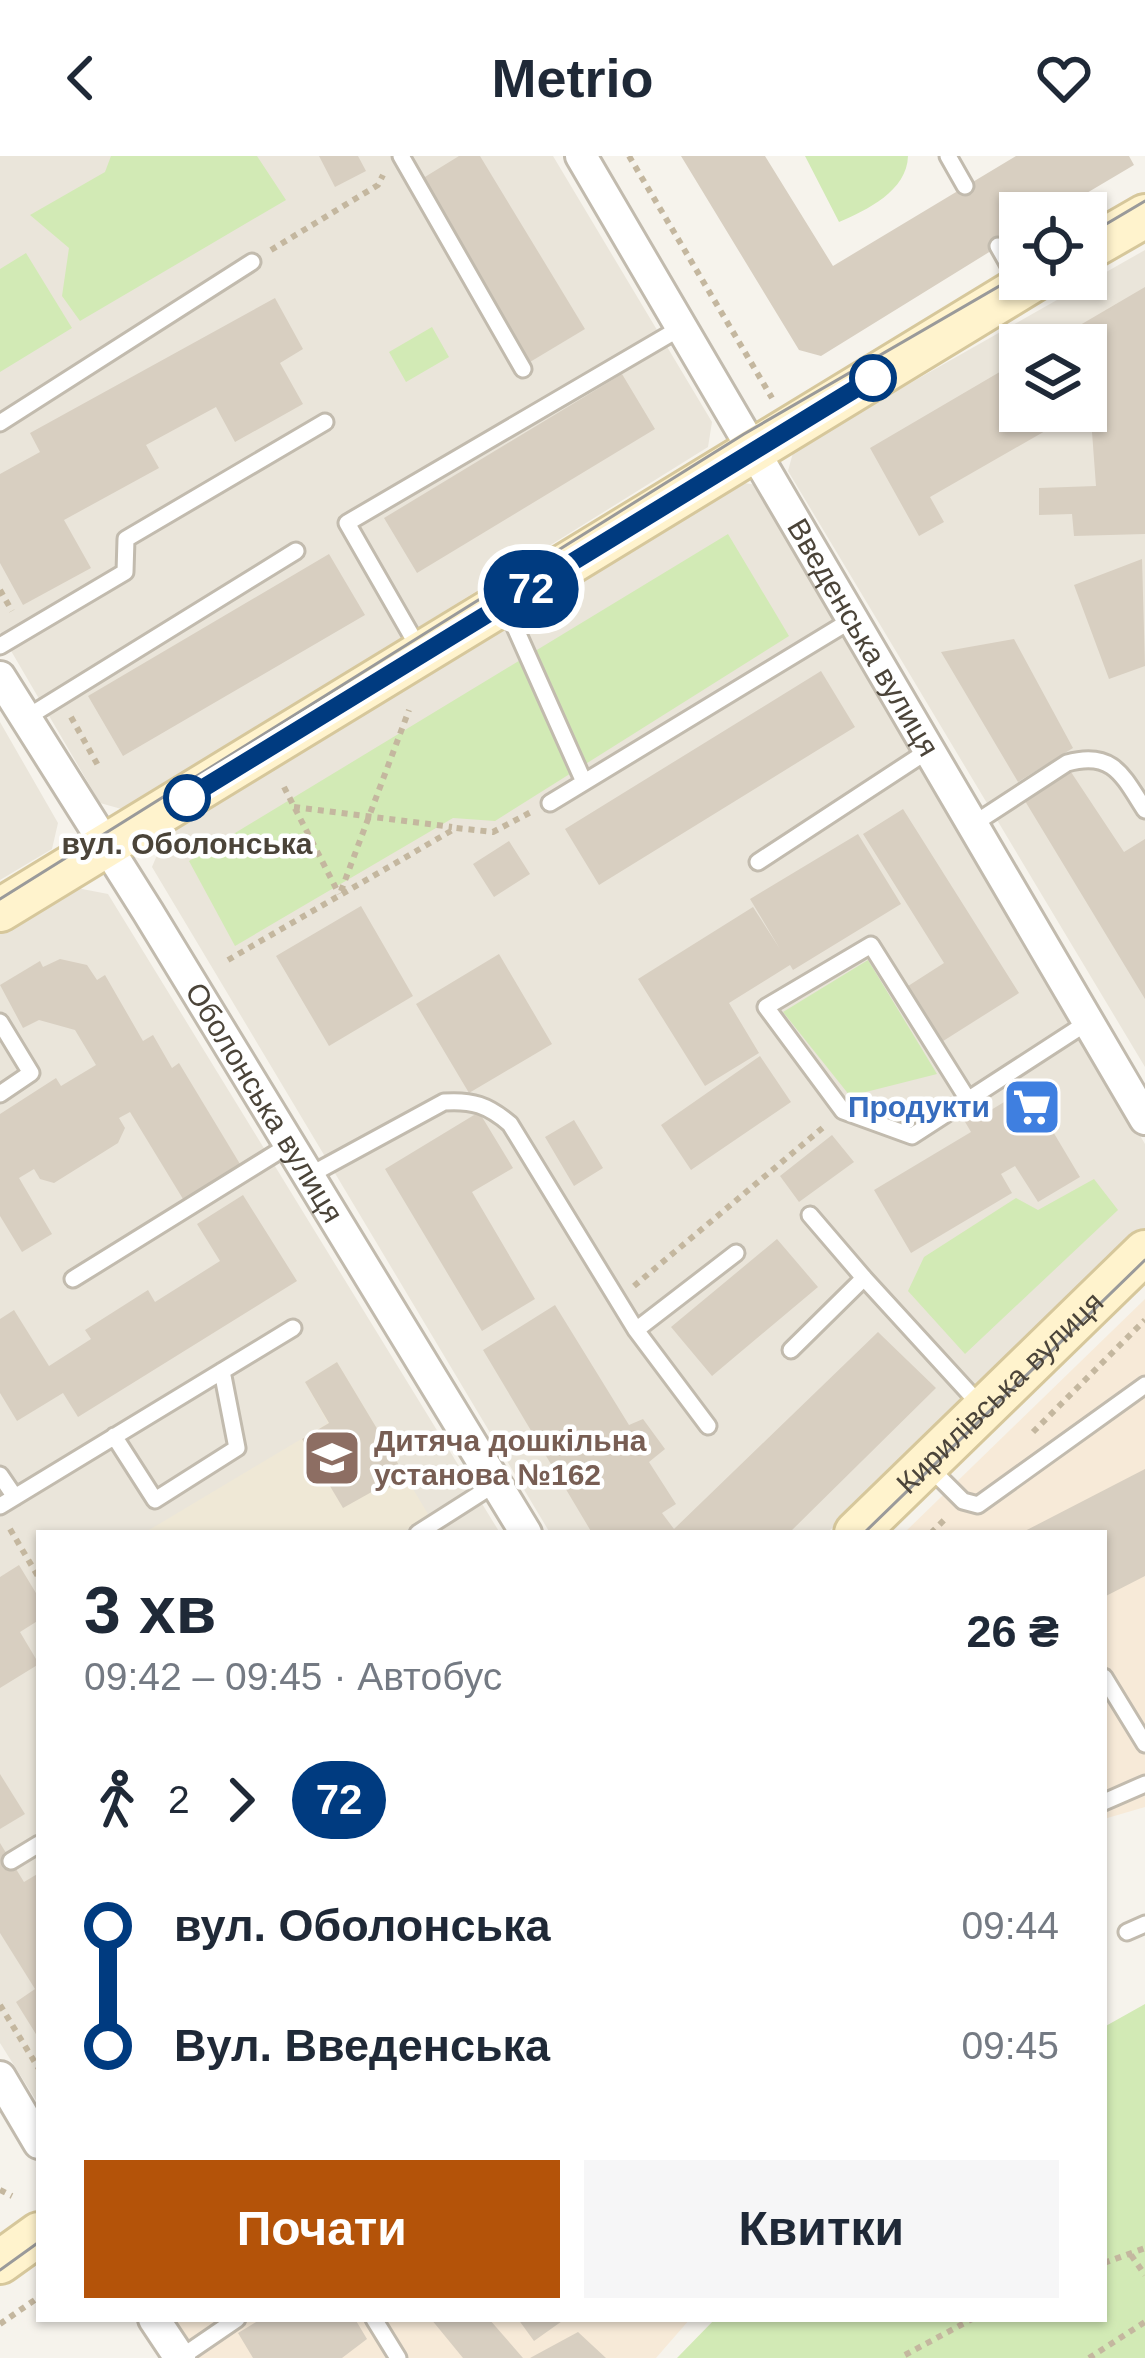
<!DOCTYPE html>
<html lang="uk">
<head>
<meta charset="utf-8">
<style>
  :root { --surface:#fff; --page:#f6f6f7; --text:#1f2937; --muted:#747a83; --accent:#b45309 }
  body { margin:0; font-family:Helvetica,sans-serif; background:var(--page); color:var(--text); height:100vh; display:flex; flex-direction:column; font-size:45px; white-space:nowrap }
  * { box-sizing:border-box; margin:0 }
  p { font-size:39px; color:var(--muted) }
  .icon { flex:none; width:66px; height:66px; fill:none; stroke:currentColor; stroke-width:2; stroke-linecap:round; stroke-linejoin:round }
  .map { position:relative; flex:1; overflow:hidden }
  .drawer { position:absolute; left:36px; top:1374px; width:1071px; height:792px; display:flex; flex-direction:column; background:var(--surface); border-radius:0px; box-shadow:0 3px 9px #0004 }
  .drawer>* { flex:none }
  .badge { padding:0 24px; border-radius:39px; font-size:42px; line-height:78px }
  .fabs { position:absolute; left:999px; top:36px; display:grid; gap:24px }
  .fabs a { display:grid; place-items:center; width:108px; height:108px; border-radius:0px; background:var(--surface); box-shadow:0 3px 9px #0004; font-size:60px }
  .map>.badge { position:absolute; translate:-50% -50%; box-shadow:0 0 0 6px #fff }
  .legs { display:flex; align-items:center; gap:18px; height:132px; padding:0 48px; font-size:39px }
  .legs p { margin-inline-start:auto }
  .overview { display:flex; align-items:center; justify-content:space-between; height:204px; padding:0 48px }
  h1 { font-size:66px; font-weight:700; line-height:90px }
  .button { display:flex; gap:24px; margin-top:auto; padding:24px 48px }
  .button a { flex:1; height:138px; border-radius:0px; background:var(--accent); color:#fff; font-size:48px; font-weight:700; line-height:138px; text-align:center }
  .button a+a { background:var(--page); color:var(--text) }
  ul { padding:0 48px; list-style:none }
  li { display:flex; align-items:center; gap:42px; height:120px; font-size:45px }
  li i { display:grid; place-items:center; width:18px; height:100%; margin:0 15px; background:currentColor }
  li i::after { content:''; width:30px; height:30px; margin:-15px; border:9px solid; border-radius:50%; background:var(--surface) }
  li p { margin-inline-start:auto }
  li:first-child i { background:linear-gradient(#0000 50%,currentColor 0) }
  li:last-child i { background:linear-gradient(currentColor 50%,#0000 0) }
  header { display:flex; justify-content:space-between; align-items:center; height:156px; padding:0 48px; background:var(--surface); font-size:54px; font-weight:700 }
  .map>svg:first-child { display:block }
</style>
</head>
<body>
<header><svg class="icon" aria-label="back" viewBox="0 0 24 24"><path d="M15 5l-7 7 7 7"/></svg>Metrio<svg class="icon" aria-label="heart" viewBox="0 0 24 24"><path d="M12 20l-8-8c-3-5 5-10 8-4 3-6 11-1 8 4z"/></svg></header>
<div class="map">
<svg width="1145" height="2202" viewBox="0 0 1145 2202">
  <rect width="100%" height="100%" fill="#f6f3ec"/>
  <path fill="#eae5da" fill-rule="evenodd" d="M0,0h553l159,266 -4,25 -583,363 -25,-7 -100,-171z
    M1145,94v817l-357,-596 6,-22zM1020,189h66v66h-66z
    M738,326l19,3 388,659v84l-318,305h-277l-398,-666 16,-38z
    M0,566l58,101 -6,26 -52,31z
    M77,732l31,6 392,639h-461v572l-39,-62v-1109z"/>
  <path fill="#f7ead8" d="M1145,1143v508l-41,12v-286h-200z
    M171,2163h519l-34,39h-461z"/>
  <path fill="#efe8d6" d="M337,1206l91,152 -26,19h-258l184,-110 -23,-41z"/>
  <path fill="#d2eab5" d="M111,0h146l29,44 -206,121 -18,-25 7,-48 -39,-33 75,-43z
    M805,0h103c-1,35 -41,54 -69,66z
    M26,97l46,75 -72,44v-103z
    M432,171l17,30 -43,25 -17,-30z
    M728,378l61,102 -294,185 -42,-3 -218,128 -46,-85z
    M868,804l69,114 -87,22 -67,-84z
    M1094,1023l24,31 -153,144 -57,-63 16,-34 92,-59 22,12z
    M1145,1848v354h-468l38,-39h389v-292z"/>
  <path fill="#d8cfc1" d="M319,0h39l8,15 -31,16z
    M459,0h21l105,173 -55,33 -110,-182z
    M681,0h84l68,110 183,-110h113l5,9 -81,48h-33v20l-199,123 -22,-6z
    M1145,131v247l-71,2 -2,-22 -33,1v-27l57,-2 -6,-81 -4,2v-62h-40z
    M275,142l28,51 -23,14 23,41 -68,38 -19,-35 -70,38 13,23 -95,52 27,48 -68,37 -23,-42v-89l40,-22 -10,-19z
    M1020,204v51h60l-150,86 14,25 -25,14 -49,-88z
    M622,218l33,55 -238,144 -33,-55z
    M329,398l36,61 -242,141 -35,-60z
    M1142,403l3,107 -36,13 -35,-94z
    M1014,483l59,109 -55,34 -77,-130z
    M821,515l34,56 -256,158 -34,-56z
    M1071,616l53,80 21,-13v160l-120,-198z
    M903,653l116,184 -79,50 -35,-55 39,-25 -81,-129z
    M858,678l43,70 -108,66 -3,-5 -61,38 30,50 -54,33 -67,-107 115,-72 27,42 -30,-50z
    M509,685l21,33 -36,23 -21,-33z
    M361,750l52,90 -84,50 -53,-90z
    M499,798l53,90 -83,49 -53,-89z
    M60,803l27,6 10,15 8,-5 38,66 10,-6 19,33 7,-5 61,101 -57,35 -53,-87 -11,6 6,10 -7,15 -64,40 -14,-4 -6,-10 -15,9 33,56 -30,18 -22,-36v-102l56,-36 5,8 35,-21 -21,-35 -36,-10 -16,8 -23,-43 40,-24 3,6z
    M760,900l31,46 -100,68 -30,-45z
    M1027,932l53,89 -42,25 -23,-36 -14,8 11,19 -101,60 -37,-63 97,-58 -13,-22 24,-15 9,15z
    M479,956l34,56 -41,24 63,107 -53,32 -97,-162z
    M574,964l29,48 -29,18 -29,-49z
    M832,979l22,27 -55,40 -19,-26z
    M243,1039l54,86 -219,136 -15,-24 -46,28 -17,-28v-74l14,-9 35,56 42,-27 -6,-9 63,-40 7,12 65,-41 -23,-37z
    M777,1083l41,48 -106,89 -41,-49z
    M555,1149l74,120 14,-6 22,30 -16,13 27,42 -14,9 12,16 204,-197 58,56 -147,145h-197l-109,-183z
    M337,1206l69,115 -27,17 -2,-5 -34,19 -41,-69 27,-16 -24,-41z
    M1145,1313v107l-41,21v-64h-83z
    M19,1409l20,33v22l-19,12 19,32 -39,24v-111z
    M0,1618l25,40 -25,15z
    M0,1687l24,39 15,-9v166l-23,-37 19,-13 -35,-56z
    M261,2163h94l12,20 -25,19h-89l-15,-25z
    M431,2163h58l34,39h-60z
    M518,2163h47l-31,22z
    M578,2176l28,26h-76z"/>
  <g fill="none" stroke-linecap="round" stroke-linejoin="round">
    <defs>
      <path id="lane" d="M401,0l122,213
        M948,0l17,30
        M998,90l22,39
        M0,267l252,-161
        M506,451l78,175
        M0,490l125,-74 1,-33 199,-117
        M421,496l-74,-129 335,-196
        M26,562l270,-167
        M550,647l303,-184
        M972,669l95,-62c46,-13 56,13 78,47
        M758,706l171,-112
        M0,866l31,51 -31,21
        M967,942l-96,-153 -105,62 77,104 69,25 176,-114
        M308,1020l136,-74c28,-2 44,3 66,22l126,206 72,96
        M810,1059l54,63
        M73,1123l216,-134
        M636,1174l100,-77
        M791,1194l73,-72 118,129
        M114,1280l41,64 82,-52 -15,-77
        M927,1309l36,36 15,4 167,-120
        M0,1319l15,22
        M0,1350l293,-178
        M418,1377l77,-49
        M1104,1521l41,67
        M1104,1646l41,-18
        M11,1705l28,-17
        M1127,1776l18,-8
        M374,2163l24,39
        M180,2202l57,-39"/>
      <g id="street">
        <path id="s1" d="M581,0l564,963"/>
        <path id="s2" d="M0,521l148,235 378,621"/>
        <path d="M0,1921l39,66"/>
        <path d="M154,2163l26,39"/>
      </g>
      <g id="secondary">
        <path d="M1086,94l59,-34"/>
        <path d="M0,754l1035,-631"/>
        <path id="s3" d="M856,1377l289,-281"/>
        <path d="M0,2106l39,-28"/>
      </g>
    </defs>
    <use href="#lane" stroke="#c2bbae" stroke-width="21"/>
    <use href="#street" stroke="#c2bbae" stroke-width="36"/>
    <use href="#secondary" stroke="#d6c79b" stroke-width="48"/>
    <path stroke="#c4b79f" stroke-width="6" stroke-dasharray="6 6" stroke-linecap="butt" d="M629,0l143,242
      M271,94l107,-65 5,-10
      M0,434l12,21
      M71,561l29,52
      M284,631l55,107
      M294,651l158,20
      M341,735l68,-181
      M228,804l228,-132 37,4 38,-20
      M634,1130l192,-161
      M1033,1276l112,-112
      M10,1373l29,49
      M931,1377l16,-16
      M0,1849l39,64
      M0,2034l12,6
      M1131,2099l14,20
      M1104,2107l41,-15
      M0,2168l39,-27
      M905,2199l67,-36
      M1089,2202l56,-36"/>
    <use href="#lane" stroke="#fff" stroke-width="15"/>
    <use href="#street" stroke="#fff" stroke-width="30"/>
    <use href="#secondary" stroke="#fff3cd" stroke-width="42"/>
    <path stroke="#9a9a9a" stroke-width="3" d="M1086,80l59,-35
      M0,743l744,-465 276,-160
      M864,1377l281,-273
      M0,2114l39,-28"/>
  </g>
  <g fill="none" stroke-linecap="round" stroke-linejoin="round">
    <defs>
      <path id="line-1" d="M187,642l686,-420"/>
    </defs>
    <use href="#line-1" stroke="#fff" stroke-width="27"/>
    <use href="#line-1" stroke="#003b80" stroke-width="18"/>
  </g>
  <defs>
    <symbol id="supermarket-square" viewBox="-11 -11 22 22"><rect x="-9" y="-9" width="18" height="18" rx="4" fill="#3f7fe0" stroke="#fff"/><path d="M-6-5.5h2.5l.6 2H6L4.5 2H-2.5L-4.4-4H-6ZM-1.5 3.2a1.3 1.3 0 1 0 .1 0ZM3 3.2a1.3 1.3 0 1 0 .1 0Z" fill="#fff"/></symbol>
    <symbol id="school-square" viewBox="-11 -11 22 22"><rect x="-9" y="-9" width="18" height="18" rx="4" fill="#8d6e63" stroke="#fff"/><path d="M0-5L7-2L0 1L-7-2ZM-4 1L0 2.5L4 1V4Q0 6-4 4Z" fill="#fff"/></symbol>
  </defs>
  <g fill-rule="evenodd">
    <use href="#supermarket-square" x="999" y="918" width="66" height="66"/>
    <use href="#school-square" x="299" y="1269" width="66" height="66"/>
  </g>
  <g fill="#fff" stroke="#003b80" stroke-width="6">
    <circle cx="873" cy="222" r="21"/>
    <circle cx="187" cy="642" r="21"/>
  </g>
  <g text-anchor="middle" stroke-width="9" stroke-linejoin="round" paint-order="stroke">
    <g font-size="30" fill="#4b4439" stroke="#fff">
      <text dy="10" stroke="none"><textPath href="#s1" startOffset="558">Введенська вулиця</textPath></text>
      <text dy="10" stroke="none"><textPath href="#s2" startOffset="501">Оболонська вулиця</textPath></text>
      <text dy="10" stroke="none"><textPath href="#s3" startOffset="201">Кирилівська вулиця</textPath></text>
    </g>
    <g font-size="30" font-weight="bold" fill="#4b4439" stroke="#fff">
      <text x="187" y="698">вул. Оболонська</text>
    </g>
    <g font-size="30" font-weight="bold" fill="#366cbe" stroke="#fff" text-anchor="end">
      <text x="990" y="961">Продукти</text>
    </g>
    <g font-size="30" font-weight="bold" fill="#785e54" stroke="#fff" text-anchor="start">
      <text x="374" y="1295">Дитяча дошкільна<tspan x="374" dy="34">установа №162</tspan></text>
    </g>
  </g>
</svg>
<div class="fabs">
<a><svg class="icon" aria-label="locate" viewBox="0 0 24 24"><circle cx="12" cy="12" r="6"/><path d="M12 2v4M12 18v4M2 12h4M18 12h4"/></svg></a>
<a><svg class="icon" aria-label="layers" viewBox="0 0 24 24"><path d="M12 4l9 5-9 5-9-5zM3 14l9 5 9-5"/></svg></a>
</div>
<b class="badge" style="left:531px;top:433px;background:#003b80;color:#fff">72</b>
<section class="drawer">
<div class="overview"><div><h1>3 хв</h1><p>09:42 – 09:45 · Автобус</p></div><b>26 ₴</b></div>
<div class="legs"><svg class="icon" aria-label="walk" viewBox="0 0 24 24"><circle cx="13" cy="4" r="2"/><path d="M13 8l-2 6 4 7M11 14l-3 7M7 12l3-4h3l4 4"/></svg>2<svg class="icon" aria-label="forward" viewBox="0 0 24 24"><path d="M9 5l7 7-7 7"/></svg><b class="badge" style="background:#003b80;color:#fff">72</b></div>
<ul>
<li><i style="color:#003b80"></i><b>вул. Оболонська</b><p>09:44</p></li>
<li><i style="color:#003b80"></i><b>Вул. Введенська</b><p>09:45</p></li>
</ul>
<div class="button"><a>Почати</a><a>Квитки</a></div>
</section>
</div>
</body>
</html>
